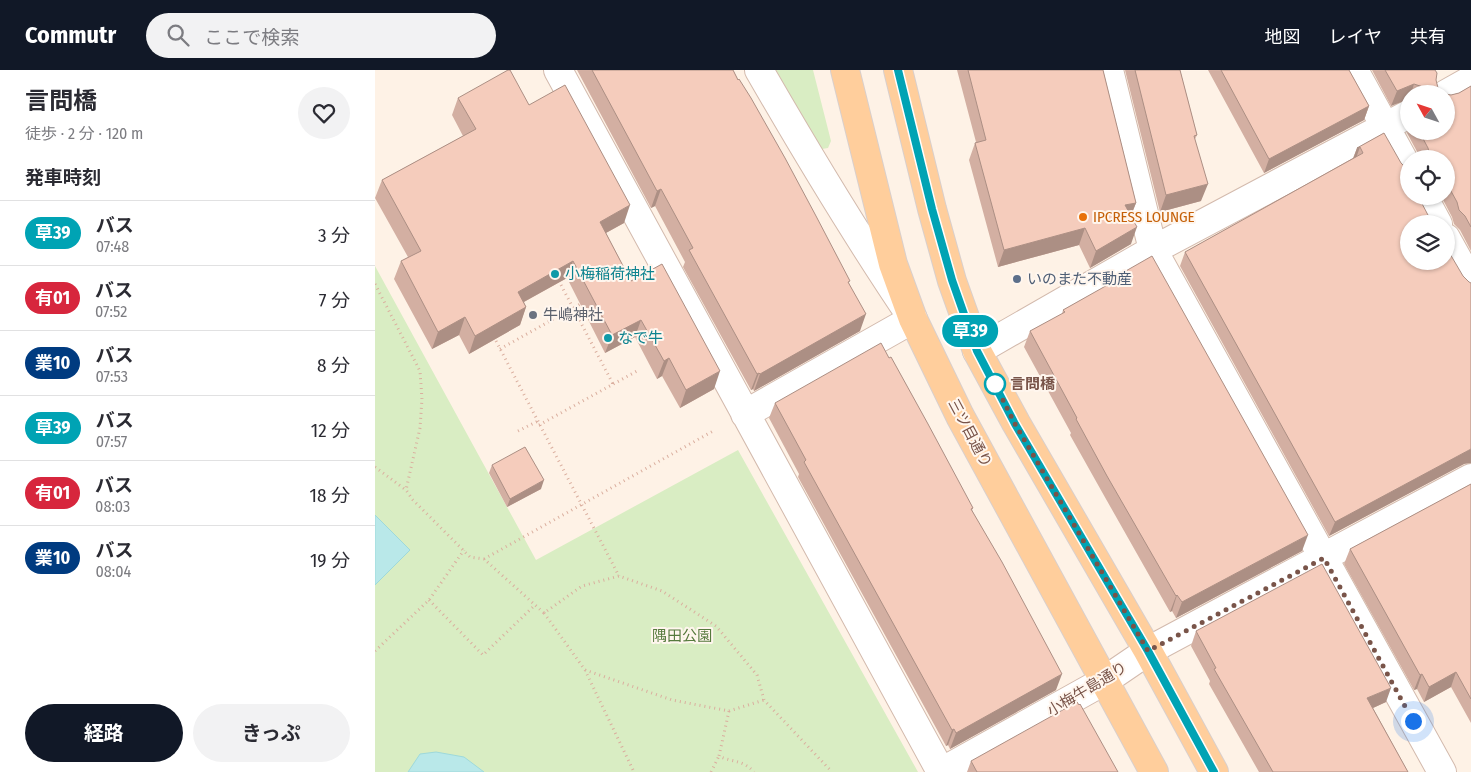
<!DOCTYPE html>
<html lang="ja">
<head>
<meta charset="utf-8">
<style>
  :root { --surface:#fff; --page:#f2f2f3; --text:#2b2b33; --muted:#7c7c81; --line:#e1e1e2; --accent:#111827 }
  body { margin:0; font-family:"Fira Sans Condensed","Noto Sans JP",sans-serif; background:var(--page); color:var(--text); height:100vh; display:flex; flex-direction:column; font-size:19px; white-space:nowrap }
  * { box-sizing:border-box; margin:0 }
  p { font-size:16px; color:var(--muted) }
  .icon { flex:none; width:28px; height:28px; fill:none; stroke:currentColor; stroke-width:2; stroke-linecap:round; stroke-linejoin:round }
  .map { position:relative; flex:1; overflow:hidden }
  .details { display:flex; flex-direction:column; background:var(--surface); width:375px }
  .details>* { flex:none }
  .badge { padding:0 10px; border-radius:16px; font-size:18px; line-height:32px }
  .needle { width:32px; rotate:310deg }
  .fabs { position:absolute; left:1025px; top:15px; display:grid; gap:10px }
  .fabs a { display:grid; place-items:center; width:55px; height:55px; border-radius:50%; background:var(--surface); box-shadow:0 1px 4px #0004; font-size:25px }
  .you { position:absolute; width:25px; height:25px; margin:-12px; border:4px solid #fff; border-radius:50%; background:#1a73e8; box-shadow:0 0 0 8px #1a73e833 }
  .map>.badge { position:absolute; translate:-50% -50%; box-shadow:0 0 0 2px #fff }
  h2 { padding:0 25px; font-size:19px; line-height:45px }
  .round { display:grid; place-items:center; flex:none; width:52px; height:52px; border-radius:26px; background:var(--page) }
  .head { display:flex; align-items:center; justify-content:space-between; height:85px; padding:0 25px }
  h1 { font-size:24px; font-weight:700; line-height:38px }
  .button { display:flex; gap:10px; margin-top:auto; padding:10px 25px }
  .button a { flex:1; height:58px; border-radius:30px; background:var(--accent); color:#fff; font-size:20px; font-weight:700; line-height:58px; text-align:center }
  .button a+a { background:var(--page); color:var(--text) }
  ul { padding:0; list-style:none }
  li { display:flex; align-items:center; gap:15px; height:65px; padding:0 25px; border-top:1px solid var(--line) }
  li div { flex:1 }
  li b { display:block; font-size:19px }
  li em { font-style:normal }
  li .badge { min-width:55px; font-weight:700; text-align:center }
  header { display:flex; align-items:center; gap:30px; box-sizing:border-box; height:70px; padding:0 25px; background:var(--accent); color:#fff }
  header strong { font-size:24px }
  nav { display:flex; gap:28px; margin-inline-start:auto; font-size:18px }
  .search { width:350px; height:45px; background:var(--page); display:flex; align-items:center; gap:12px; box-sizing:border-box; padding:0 18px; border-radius:28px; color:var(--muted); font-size:19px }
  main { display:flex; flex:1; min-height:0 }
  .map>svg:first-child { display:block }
</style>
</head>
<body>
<header>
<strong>Commutr</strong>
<div class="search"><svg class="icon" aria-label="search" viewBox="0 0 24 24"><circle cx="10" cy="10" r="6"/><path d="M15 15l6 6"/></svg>ここで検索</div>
<nav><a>地図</a><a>レイヤ</a><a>共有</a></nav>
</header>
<main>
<section class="details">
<div class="head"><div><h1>言問橋</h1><p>徒歩 · 2 分 · 120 m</p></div><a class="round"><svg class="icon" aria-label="heart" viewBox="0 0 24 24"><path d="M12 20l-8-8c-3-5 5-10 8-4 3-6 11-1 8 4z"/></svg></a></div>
<h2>発車時刻</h2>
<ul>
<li><span class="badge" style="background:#00a3b4;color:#fff">草39</span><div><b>バス</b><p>07:48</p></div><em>3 分</em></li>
<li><span class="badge" style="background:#d7263d;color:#fff">有01</span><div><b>バス</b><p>07:52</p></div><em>7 分</em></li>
<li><span class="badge" style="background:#003b80;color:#fff">業10</span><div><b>バス</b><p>07:53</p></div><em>8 分</em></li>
<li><span class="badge" style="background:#00a3b4;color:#fff">草39</span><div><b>バス</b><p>07:57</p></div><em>12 分</em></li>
<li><span class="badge" style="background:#d7263d;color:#fff">有01</span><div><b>バス</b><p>08:03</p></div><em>18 分</em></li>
<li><span class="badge" style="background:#003b80;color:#fff">業10</span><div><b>バス</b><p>08:04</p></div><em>19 分</em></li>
</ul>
<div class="button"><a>経路</a><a>きっぷ</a></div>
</section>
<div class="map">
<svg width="1096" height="702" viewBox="0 0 1096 702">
  <rect width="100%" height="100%" fill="#fef2e6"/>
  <path fill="#d9edc3" d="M401,0h37l18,71 -3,7 -6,1 -6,-7z
    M0,196l161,294 202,-110 180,322h-543z"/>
  <path fill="#b9e8e9" stroke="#9ed9db" d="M0,445l35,35 -35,35z
    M61,682l28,5 20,15h-76l12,-18z"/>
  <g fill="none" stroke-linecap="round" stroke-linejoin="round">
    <defs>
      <path id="street" d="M183,0l383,702 163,-91 44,-30 323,-173
        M734,0l44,180 289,522
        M979,0l55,100
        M1071,24l25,-14
        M1048,126l15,28
        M1071,168l25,45
        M602,281l176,-101 256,-136
        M370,344l168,-95c-55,-81 -105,-164 -154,-249"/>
      <path id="primary" d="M470,0l48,194 20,55 47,97 194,356
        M523,0l34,139 20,72 25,70 39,72 132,228 66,121"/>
    </defs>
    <use href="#street" stroke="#d3baad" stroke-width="30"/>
    <use href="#primary" stroke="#d9cfcc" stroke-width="30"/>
    <path stroke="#daae9e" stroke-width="3" stroke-dasharray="1 4" stroke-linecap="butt" d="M0,214l45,87 2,28 -2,29 -14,62
      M186,215l52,99
      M121,271l123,235
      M125,279l84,-47
      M164,355l98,-54
      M143,361l20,-10
      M0,397l31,23 7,10 57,57 14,2 60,54 38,-27 37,-10 43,15 54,35 41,49 7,25 68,72
      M109,489l231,-129
      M54,530l54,55 52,-50
      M169,543l41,57 49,102
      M0,581l54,-51 35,-50
      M210,600l87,30 57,11 35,-11
      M354,641l-10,45c14,7 23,3 35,16
      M336,702l8,-16"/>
    <use href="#street" stroke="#fff" stroke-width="28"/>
    <use href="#primary" stroke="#ffce9c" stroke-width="28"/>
  </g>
  <path fill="#d3afa2" d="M202,0h156l116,213 11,48 -106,60 -1,-2 -2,1 -68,-123 2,-5 -30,-56 -4,2z
    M582,0h146l33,133 -5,13v28l-41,24 -11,-23 -81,22 -29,-107 6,-17 1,-1z
    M750,0h55l17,65 -2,4 6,62 -41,11z
    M833,0h141l20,36 -5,14 -100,53z
    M997,0h63l1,10 2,8 6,5 2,1h-37l-18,12z
    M1096,16v165l-11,-21 -6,-6 -2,-7 -11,-21h5v-37h-25l-14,-26 2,-6v4h37l5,-36 8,-2z
    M83,28l71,7 95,118 -18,10 25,48 83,108 -34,19 -18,-32 -5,3 -22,-42 -30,16 -38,-75 -43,24 2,5 -6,18 -51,29 -10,-19 -27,14 -38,-70 7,-18 7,-4 -33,-59 7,-18 81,-44 -11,-21z
    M1009,63l25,91 60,58 -5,182 -135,72 -149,-270 5,-14 168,-94 4,-10z
    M735,210l192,271 -126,67 -4,-7 -2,1 -68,-120 -32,-57 1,-2 -47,-86 6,-16 32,-17 1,-4 45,-25z
    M400,333l198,105 -1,2 84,180 -106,59 -2,-4 -2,1 -148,-269 1,-3 -30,-56z
    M117,395l49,24 -34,18 -18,-34z
    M1096,414v239l-20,-36 -27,15 -7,-13 -3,1 -70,-126 6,-15z
    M821,561l190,71 -13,6 35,64h-149l-50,-88 1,-3 -19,-35z
    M596,691l147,11h-151z"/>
  <path fill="#ac8f84" d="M1039,14l-3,10h-2v5l-18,7 6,-15z
    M994,36l-5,14 -100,53 5,-14z
    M985,77l-5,14 -3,1 5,-14z
    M833,114l-7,17 -41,11 6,-17z
    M286,119l-6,17 -4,2 6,-17z
    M761,133l-7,17 -4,-15z
    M255,135l-6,18 -31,17 7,-18z
    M762,157l-6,17 -41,24 6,-17z
    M710,158l-6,17 -81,22 6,-17z
    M198,191l-6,17 -56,31 7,-17z
    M151,237l-6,18 -51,29 6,-18z
    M491,244l-6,17 -106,60 6,-17z
    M90,247l-6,18 -27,14 6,-17z
    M266,250l-6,17 -30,16 7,-18z
    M294,288l-7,18 -5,3 7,-18z
    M345,301l-6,18 -34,19 6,-18z
    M384,303l-6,16 -2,1 6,-16z
    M1096,379v14l-7,1 -135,72 6,-14z
    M169,410l-3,9 -34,18 3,-8z
    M933,465l-6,16 -126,67 6,-16z
    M802,525l-5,16 -2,1 6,-16z
    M1081,602l-5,15 -27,15 5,-15z
    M687,604l-6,16 -106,59 6,-16z
    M1047,604l-5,15 -3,1 6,-15z
    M1016,618l-5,14 -24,11 5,-15z
    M579,659l-6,16 -2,1 6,-16z"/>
  <path fill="#f5ccbc" stroke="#ac8f84" d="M133,0h2l19,35 36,-20 65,120 -30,17 31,59 31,-17 58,107 -34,19 -17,-32 -5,3 -23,-41 -29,15 -39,-74 -55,31 8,15 -51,29 -10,-19 -27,15 -37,-71 20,-10 -39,-71 94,-51 -18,-31z
    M217,0h141l5,10 1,-1 12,19 34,60 31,58 34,65 -2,1 18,32 -106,60 -1,-1 -2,1 -68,-124 4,-2 -32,-59 -4,2z
    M593,0h135l33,133 -11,2 12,22 -41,24 -11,-23 -81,22 -29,-107 11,-3z
    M760,0h45l17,65 -3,1 14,48 -42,11z
    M846,0h128l20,36 -100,53z
    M1010,0h50l2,3 -1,7 2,8 6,5 2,1h-18l-5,-7 -9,-3 -17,7z
    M1096,16v141l-6,-11 -6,-6 -2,-8 -11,-20v-23h-17l1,-3 -2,-8 -9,-17h27v-37l5,1 8,-2z
    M1009,63l17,30 6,6 2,1v26h9l11,21 7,7h-27v37h37v-14l17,29 6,6 2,1v166l-136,73 -150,-270 178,-99 -3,-6 -3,1z
    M777,186l156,279 -126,67 -5,-7 -1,1 -69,-120 -31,-57 1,-1 -47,-87 35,-19 -2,-2 48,-27 -1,-3z
    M506,273l8,15 2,-1 37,67 45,84 -2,1 31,53 60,112 -106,59 -2,-4 -2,1 -148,-268 2,-2 -31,-57z
    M150,377l19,33 -34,19 -18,-34z
    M1096,414v215l-15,-27 -27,15 -7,-13 -2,1 -70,-126z
    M947,494l69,124 -24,10 41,74h-135l-59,-103 2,-1 -20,-37z
    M702,632l2,3 1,-1 38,68h-141l-6,-11z"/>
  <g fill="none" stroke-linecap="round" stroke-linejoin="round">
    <defs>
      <path id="line" d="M523,0l34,139 20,71 25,71 38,73 133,227 66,121"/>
    </defs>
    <use href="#line" stroke="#fff" stroke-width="11"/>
    <use href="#line" stroke="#00a3b4" stroke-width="8"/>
    <path stroke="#795449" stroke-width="5" stroke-dasharray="0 9" d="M620,314l-2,-4 22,44 133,227 176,-93 89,163"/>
  </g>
  <circle fill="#e8710a" stroke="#fff6ee" stroke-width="2" cx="708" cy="147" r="5"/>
  <g fill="#0f9aa8" stroke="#fff6ee" stroke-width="2">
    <circle cx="180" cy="204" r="5"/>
    <circle cx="233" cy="268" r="5"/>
  </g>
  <circle fill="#5c6f8a" stroke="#fff6ee" stroke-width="2" cx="642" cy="209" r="5"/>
  <circle fill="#6b7280" stroke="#fff6ee" stroke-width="2" cx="158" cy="245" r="5"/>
  <circle fill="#fff" stroke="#00a3b4" stroke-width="2.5" cx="620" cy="314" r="10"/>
  <g text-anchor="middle" stroke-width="4" stroke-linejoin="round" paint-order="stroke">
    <g font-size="15" fill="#c56008" stroke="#fff6ee" text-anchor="start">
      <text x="718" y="152">IPCRESS LOUNGE</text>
    </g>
    <g font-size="15" fill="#0d838f" stroke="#fff6ee" text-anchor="start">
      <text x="190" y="209">小梅稲荷神社</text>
      <text x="243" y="273">なで牛</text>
    </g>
    <g font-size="15" fill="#4e5e75" stroke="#fff6ee" text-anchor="start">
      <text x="652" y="214">いのまた不動産</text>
    </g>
    <g font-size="15" fill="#5b616d" stroke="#fff6ee" text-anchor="start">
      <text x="168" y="250">牛嶋神社</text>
    </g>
    <g font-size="15" font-weight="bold" fill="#795449" stroke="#fff6ee" text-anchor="start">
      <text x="635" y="319">言問橋</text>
    </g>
    <g font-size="15" fill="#795449" stroke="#fff6ee">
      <text transform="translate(595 363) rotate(62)" y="5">三ツ目通り</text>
      <text transform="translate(712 619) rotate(-31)" y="5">小梅牛島通り</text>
    </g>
    <g font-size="15" fill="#567a3d" stroke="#fff6ee">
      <text x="307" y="571">隅田公園</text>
    </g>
  </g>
</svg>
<div class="fabs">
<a><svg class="needle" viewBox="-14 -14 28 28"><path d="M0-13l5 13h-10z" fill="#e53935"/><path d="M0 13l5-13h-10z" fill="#7c7c81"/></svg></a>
<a><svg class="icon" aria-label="locate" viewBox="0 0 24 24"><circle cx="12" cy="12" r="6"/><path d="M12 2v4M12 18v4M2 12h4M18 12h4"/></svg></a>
<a><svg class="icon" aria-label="layers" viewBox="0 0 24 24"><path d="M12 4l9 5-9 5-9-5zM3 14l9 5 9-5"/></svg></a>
</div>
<div class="you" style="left:1038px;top:651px"></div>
<b class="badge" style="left:595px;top:261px;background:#00a3b4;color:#fff">草39</b>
</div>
</main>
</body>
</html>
